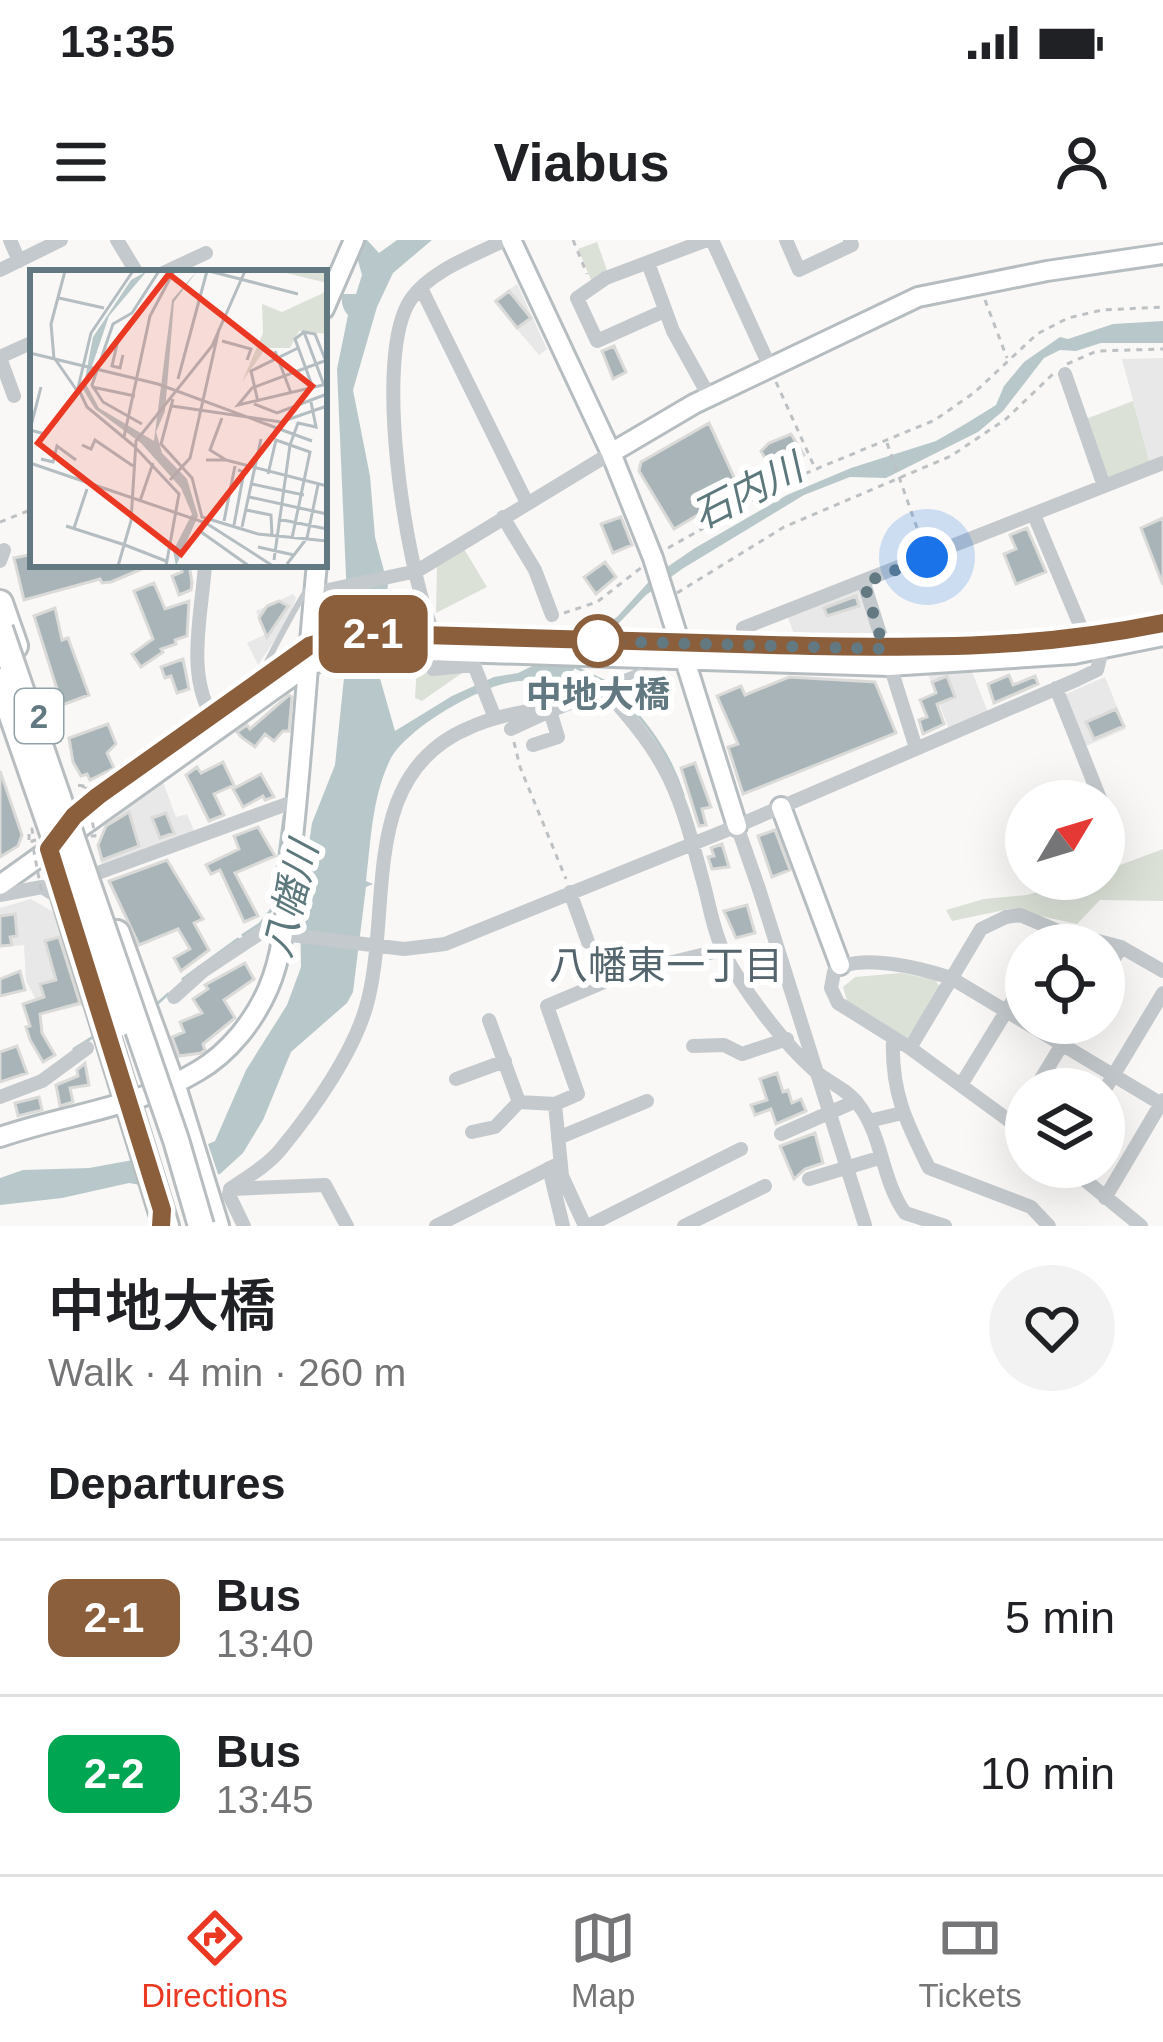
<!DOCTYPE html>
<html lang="en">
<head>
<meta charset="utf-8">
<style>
  :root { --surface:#fff; --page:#f2f2f2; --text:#202124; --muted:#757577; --line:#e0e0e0; --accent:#eb3823 }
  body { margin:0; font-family:Arial,"Noto Sans JP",sans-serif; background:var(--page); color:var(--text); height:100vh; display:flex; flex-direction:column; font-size:45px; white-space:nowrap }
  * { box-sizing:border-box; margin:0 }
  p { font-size:39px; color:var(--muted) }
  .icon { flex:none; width:66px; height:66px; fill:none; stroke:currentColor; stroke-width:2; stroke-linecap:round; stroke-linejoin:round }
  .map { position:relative; height:986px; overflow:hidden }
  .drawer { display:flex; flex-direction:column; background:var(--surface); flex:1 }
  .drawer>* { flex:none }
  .badge { padding:0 24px; border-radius:18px; font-size:42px; line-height:78px }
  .needle { width:78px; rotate:52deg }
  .controls { position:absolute; left:1005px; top:540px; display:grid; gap:24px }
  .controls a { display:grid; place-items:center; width:120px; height:120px; border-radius:50%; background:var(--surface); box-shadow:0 12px 48px #0002; font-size:60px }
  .you { position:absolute; width:60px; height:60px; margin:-30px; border:9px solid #fff; border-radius:50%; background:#1a73e8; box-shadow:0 0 0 18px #1a73e833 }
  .map>.badge { position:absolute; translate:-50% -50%; box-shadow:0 0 0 6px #fff }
  h2 { padding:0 48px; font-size:45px; line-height:108px }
  .round { display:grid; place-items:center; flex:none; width:126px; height:126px; border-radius:63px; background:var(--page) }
  .headline { display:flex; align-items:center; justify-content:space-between; height:204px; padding:0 48px }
  h1 { font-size:57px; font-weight:600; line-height:90px }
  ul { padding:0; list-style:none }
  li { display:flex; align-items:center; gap:36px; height:156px; padding:0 48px; border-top:3px solid var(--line) }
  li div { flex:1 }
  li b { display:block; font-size:45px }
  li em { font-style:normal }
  li .badge { min-width:132px; font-weight:700; text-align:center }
  .status { display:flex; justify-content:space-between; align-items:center; height:84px; padding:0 60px; background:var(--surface); direction:ltr }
  .status svg { height:33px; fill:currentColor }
  header { display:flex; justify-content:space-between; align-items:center; height:156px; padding:0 48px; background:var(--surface); font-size:54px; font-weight:600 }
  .dock { display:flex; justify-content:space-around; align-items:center; height:168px; border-top:3px solid var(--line); background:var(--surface); font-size:33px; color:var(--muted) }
  .dock a { display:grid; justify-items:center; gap:6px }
  .dock .active { color:var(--accent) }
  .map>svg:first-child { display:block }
</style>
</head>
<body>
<div class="status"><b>13:35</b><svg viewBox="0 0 49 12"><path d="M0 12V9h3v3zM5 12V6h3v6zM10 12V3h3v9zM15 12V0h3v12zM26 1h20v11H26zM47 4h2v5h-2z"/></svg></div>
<header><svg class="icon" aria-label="menu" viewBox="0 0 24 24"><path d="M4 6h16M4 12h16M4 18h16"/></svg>Viabus<svg class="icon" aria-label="person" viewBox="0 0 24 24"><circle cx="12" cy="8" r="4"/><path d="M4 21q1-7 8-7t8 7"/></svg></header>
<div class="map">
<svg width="1163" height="986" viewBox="0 0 1163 986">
  <rect width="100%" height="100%" fill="#f9f8f6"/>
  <path fill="#e7e8e7" d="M517,44l30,65 -8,6 -46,-54z
    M1163,118v101l-13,5 -28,-105z
    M859,350l17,46 -2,3 -79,-2 -9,-25z
    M293,354l3,4 -9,24 -29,43 -11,-22 19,-9 -10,-23z
    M972,432l16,40 -39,17 -21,-55z
    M1105,437l21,52 -40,17 -22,-45 2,-7z
    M163,542l13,35 11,-3 8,19 -93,32 -5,-19 8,-21z
    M31,659l26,15 26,91 -39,9 -18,-33 -2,-36 -24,2v-39z"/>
  <path fill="#dbe1d7" d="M597,2l11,31 -16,9 -14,-33z
    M1133,161l17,63 -44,18 -23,-62z
    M464,309l23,38 -51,26 1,-48z
    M426,424l36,9 -40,28 -7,-3 2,-33z
    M1163,609v52l-63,-1 -23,24 -68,-15 -57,12 -6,-11 38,-11 43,-4 51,-16h26v-8z
    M901,733l35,7 4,8 -33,51 -59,-35 -5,-17 12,-10z"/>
  <path fill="#b8c8ca" d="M360,0h7l12,13 18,-13h35l-39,33 -16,34 -24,83 17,86 5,61 13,49 -6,22 -3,67 16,56 57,-35 42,-19 24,-4 45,-22 54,-34 37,-41 41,-28 92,-53 64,-27 85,-27 31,-18 29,-18 8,-19 20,-24 36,-25 8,2 45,-15 50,-3v22h-62l-25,8 -16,-1 -16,8 -41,53 -25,21 -92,46 -36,-1 -46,18 -122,74 -36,26 -82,85c-18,1 -39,-1 -57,3 -33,7 -101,46 -117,77 -18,37 -19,81 -24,121l7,3 -7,3 -13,105 -6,11 -56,49 -28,68 -20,33 -23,21 -74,12 -17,-3 -67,15 -62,7v-27l23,-8 66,-2 110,-20 16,-7 31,-71 41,-65 14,-38 -1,-61 12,-83 23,-58 16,-155 -4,-11 -10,-230 11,-54c-5,-5 -8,-15 -5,-21h13l6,-19 -7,-25z"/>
  <path fill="#f9f8f6" d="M206,898l14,42 -73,12 -15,-38z"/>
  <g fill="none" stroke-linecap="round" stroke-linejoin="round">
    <path stroke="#b8c8ca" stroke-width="3" d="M577,428l29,14
      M617,453c29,28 54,63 66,102
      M243,695l17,-11 12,-15 12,-93
      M183,739l55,-40
      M158,763l10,-9
      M74,809l19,-12"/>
  </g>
  <path fill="#a8b4b8" stroke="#dadad8" stroke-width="3" d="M509,51l22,27 -14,10 -21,-27z
    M614,106l12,26 -13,7 -11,-28z
    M709,183l31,67 -66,39 -35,-58 2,-9z
    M791,194l13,21 -31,17 -12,-21 8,-8z
    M621,277l11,28 -19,8 -12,-29z
    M1163,278v67l-22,-57z
    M1027,288l19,44 -30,12 -12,-30 12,-5 -6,-14z
    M33,314v10l116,2 -38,16 -9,1 -2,-4 -76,21 -10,-42z
    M605,322l11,15 -20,17 -12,-17z
    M179,324h10l3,19 -1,7 -12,5 -7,-19 10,-4z
    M154,343l11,26 24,-8 -2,35 -12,4 1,4 -15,5 2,3 -22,15 -9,-13 21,-15 -19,-48z
    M856,356l3,10 -32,10 -3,-8z
    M279,361l9,5 -21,31 -8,-19 8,-12z
    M55,368l7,32 6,-2 21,57 -27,10 -28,-89z
    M183,419l6,30 -12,4 -6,-17 -6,2 -4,-11z
    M658,433l13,28 -12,6 -14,-22z
    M1009,435l4,10 22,-9 3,8 -44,19 -6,-19z
    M947,436l8,21 -18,7 7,20 -21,10 -4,-14 8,-3 -7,-17 16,-7 -4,-11z
    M789,437l86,5 21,51 -153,61 -15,-47 10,-3 -21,-48 24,-10 4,9z
    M289,455l3,2 -3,34h-6l-9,10 -9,-7 -10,13 -14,-10 -4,-5 10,-7 3,4z
    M1116,469l8,17 -30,13 -8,-17z
    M108,484l8,20 -9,9 7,15 -24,12 -3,-6 -6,2 -8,-14 -4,-24z
    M223,522l11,23 -20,9 10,21 -15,6 -23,-46 11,-8 4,6z
    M695,523l16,44 -9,2 4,16 -7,1 -18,-58z
    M0,531l22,64 -4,11 -18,11z
    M261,534l13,23 -9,3 -2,-4 -20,11 -10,-18z
    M129,572l10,34 -37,14 -4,-15 8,-19z
    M166,573l8,20 -14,5 -8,-20z
    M258,587l17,29 -40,17 23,43 -14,6 -24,-52 -9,4 -5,-9 33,-16 -5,-13z
    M775,590l15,40 -18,7 -14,-41z
    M722,604l7,23 -17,2 -4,-12 6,-1 -3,-8z
    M167,620l36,59 -9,4 15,27 -28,21 -7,-13 16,-9 -12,-20 -39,16 -30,-64z
    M747,665l8,28 -19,5 -12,-27z
    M15,674l2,22 -7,1 2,8 -12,1v-30z
    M59,697l21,66 -40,11 2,19 13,22 -12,7 -13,-22 -4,-13 4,-1 -7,-22 21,-7 -4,-13 16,-4 -11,-39z
    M245,723l9,16 -30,21 11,18 -32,26 2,6 -4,3 -22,3 -7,-19 12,-5 -4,-10 22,-9 -9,-14 15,-10 -3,-4z
    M20,731l5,19 -25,6v-17z
    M17,806l10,27 -27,9v-30z
    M85,823l4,22 -19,3 3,14 -13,4 -4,-21 22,-9 -1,-6z
    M777,833l6,19 5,-2 4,13 9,-4 5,12 -30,13 -5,-15 -16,6 -4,-10 16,-5 -7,-21z
    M39,857l3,13 -24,6 -3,-13z
    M815,893l8,30 -18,6 -11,10 -14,-33z"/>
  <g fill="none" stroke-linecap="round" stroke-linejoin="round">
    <defs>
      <path id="secondary" d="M511,0l100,213 42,105 84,268
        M324,69l30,-69
        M611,213l83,-49 224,-107 129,-26 116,-17
        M781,567l59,158
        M63,591l35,-35 211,-150 27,-8 52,-4c128,4 256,8 384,11 137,3 255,6 391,-23
        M0,645l308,-220 58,-16 523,17 185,-12 89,-18
        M0,897c66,-23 137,-29 198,-66 31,-18 56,-50 70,-82 17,-39 18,-84 22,-125 12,-100 17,-200 27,-300"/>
      <path id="highway" d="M0,363l15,43
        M62,650l104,336
        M117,693l58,160 41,133"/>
    </defs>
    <use href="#secondary" stroke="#b6bdc0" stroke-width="24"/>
    <use href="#highway" stroke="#b8bdbf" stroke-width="30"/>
    <path stroke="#bdc1c3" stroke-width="3" stroke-dasharray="6 6" stroke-linecap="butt" d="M573,0l14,34
      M985,60l22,58
      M1067,124l30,-13 66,-2
      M776,142l38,84
      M887,203l35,99
      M0,282l33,-13
      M668,308l119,-67 148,-61 40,-28 62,-58 31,-16 34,-8 61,-3
      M677,353l107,-66 167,-71 55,-37 48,-46
      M564,373l33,-11 45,-35
      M514,502l6,25 46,112
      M84,546l-7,-1 8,2
      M29,600v-10l3,-1 2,12
      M593,715l4,20"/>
    <path stroke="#c3c9cc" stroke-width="6" d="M261,435c3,-9 42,-82 48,-88"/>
    <path stroke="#c3c9cc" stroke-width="14" d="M10,0l9,21
      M117,0l20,33
      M712,0l58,127
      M786,0l13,30 53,-25 -2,-5
      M648,23l25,68 36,65
      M0,30l61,-30
      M163,33l43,-20
      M421,48l106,215
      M664,71l-67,30 -20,-43 29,-20 101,-38
      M0,117l33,-15
      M0,118l14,38
      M1065,134l39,112
      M1034,275l51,122
      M503,277l32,53 17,45
      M0,321l4,-11
      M205,324c-3,51 -21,114 11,158
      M864,343l52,165
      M314,353l103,-22 194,-118
      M431,386c-25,-62 -59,-271 -20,-327 20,-29 64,-44 94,-59
      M743,388l420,-165
      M430,422l3,7 41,-4 21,53
      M1056,448l45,113
      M606,452c65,68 74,104 98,193 6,23 10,48 21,70 20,37 58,88 90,116 14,12 32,18 43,33 25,32 23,75 47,109l40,13
      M542,468l6,-13 35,-3
      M511,489l39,-18 8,26 -25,8
      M1104,570l12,29 -12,4
      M737,586l22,63
      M95,634l203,-74
      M570,652l18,50
      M0,655l42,-8 23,14
      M283,694l121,15 41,-5 292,-118 339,-146 21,-10 3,-12 -3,-18
      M1104,735l17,-28
      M174,757l29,-26 68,-45 13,-4
      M489,780l30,82 36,2 23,-10 -31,-88 76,-32 99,-24
      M893,799c-2,53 13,83 36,129l102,39 18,19
      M693,806l31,-1 18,9 45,-15
      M910,808l71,-119 25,-12 14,-2 36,15 65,17 42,24
      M456,839l49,-18
      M961,845l65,-106
      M1035,849l40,-66
      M1104,851l59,-98
      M0,857l42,-16 45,-33
      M555,864l7,72 23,50
      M869,881l33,-8
      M1014,884l12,-20
      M472,892l23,-5 24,-25
      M1026,893l-116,-85 -72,-45 -7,-15 3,-16c22,-21 90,-3 117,6l212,127
      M781,894l75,-33
      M558,898l89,-37
      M1069,927l72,59
      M549,928l14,58
      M809,939l70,-21
      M233,949l92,-4 22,41
      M1105,958l58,-98
      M244,986l-15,-31 1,-6c17,-12 37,-23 51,-40 32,-39 75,-99 87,-149 24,-96 -10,-227 103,-273 22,-10 47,-14 71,-19l8,3 90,-36
      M436,986l124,-63
      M588,986l153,-77
      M684,986l81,-40"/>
    <use href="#secondary" stroke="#fff" stroke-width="18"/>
    <use href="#highway" stroke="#fff" stroke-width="24"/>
    <defs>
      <path id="highway-bridge" d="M0,389l176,511 25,86
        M0,441l119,343"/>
    </defs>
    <use href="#highway-bridge" stroke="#b8bdbf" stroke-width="30" stroke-linecap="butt"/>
    <path stroke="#bdc1c3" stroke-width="3" stroke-dasharray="6 6" stroke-linecap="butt" d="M86,547l9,49h-8
      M36,600l-4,1 10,54"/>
    <path stroke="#c3c9cc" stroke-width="14" d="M759,649l106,336"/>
    <use href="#highway-bridge" stroke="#fff" stroke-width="24"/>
  </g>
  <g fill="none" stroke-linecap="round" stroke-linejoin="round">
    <defs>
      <path id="line" d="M161,986l1,-16 -113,-361 25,-33 24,-20 211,-150 27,-8 52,-4c128,4 256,8 384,11 138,3 254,6 391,-22"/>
    </defs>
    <use href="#line" stroke="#fff" stroke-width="27"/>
    <use href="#line" stroke="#8b5e3c" stroke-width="18"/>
    <path stroke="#627982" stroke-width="12" stroke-dasharray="0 21.6" d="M598,401l286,8 -20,-66 63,-26"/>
  </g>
  <circle fill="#fff" stroke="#8b5e3c" stroke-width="6" cx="598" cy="401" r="24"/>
  <g text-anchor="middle" stroke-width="12" stroke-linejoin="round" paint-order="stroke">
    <rect fill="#fff" stroke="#91a1a8" stroke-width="3" x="15" y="449" width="48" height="54" rx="9"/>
    <g font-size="33" font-weight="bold" fill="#627982">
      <text x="39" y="488">2</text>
    </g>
    <g font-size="36" font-weight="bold" fill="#627982" stroke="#fff">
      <text x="598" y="467">中地大橋</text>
    </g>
    <g font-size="39" font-style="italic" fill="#5d787c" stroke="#fff">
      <text transform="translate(747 251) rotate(-27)" y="14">石内川</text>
      <text transform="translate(290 659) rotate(-76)" y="14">八幡川</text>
    </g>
    <g font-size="39" fill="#55656d" stroke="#fff">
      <text x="666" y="739">八幡東一丁目</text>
    </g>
  </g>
  <g transform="translate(30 30)">
    <rect width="297" height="297" fill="#f9f8f6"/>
    <path d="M248,1h49v63l-28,-3 -9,17h-24l-24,34 21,-49 -1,-29 20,8 41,-19 4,-10z" fill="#dbe1d7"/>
    <path d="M117,1l-38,45 -23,68 13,24 55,33 18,-141 25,-29 -23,31 -9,109 -9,21 6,21 25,26 11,37 -22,50 -3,-15 19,-37 -11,-26 -40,-45 -46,-34 -12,-20 10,-52 38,-57z" fill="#b8c8ca"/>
    <path fill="none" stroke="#b4bdc1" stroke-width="3" d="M103,1l-42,62 -13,55 9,19 47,39M179,1l89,23M29,28l45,10M274,62l-9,7 18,49M88,70l-6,26 8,2 3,-13M192,71l29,8 -4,11M245,81l16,42M0,83l128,31 154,57M24,89l-3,-35 14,-53M25,89l23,33M297,90l-75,28 -14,17 89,-21M148,109l29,-108M294,115l-20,-53 11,2 12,30M11,117l-11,43 15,4M62,117l43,9M143,129l-12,45 31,34 10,39 56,17 69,7M228,132l-7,-31 47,-23M224,134l23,9 50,-19M142,136l109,16 46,-16M112,154l-39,-22 -11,-17 21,-61 19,-11 27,-42M94,167l26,-121 24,-45M52,175l9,4 4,-9 38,26M104,176l45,48 -13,72M11,189l12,3 4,-16 19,14M176,190h20l-16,-10 12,-32M196,190l101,26M0,193l176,60 67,43M238,204l8,-34 34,12 -18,86M140,210l20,-22 29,-129M222,214l52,11M219,227l78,17M110,231l13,-38M216,240l25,5 1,21M248,249l49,10M194,251l11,-55M204,255l10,-53 -6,-2M36,256l59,19M212,257l19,-88M44,258l13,-39M167,259l52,37M95,275l41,16M228,277l36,8M244,290l16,-115 8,-22 18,4 -5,-25M257,294l20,-26 11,-53M88,296l13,-45 5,-80 76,-95 33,-75"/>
    <path fill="#eb3823" fill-opacity="0.15" stroke="#eb3823" stroke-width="6" d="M139,4l143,112 -131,168 -143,-111z"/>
    <rect width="297" height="297" fill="none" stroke="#627982" stroke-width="6"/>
  </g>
</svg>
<div class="controls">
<a><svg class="needle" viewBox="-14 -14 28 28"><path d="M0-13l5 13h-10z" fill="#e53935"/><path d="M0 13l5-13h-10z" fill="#757577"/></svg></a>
<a><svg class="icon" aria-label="locate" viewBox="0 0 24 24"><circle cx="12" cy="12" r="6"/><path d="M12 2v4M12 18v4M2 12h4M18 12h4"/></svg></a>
<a><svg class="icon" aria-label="layers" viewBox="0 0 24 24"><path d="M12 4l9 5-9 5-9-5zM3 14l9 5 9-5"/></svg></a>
</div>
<div class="you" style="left:927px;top:317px"></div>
<b class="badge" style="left:373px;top:394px;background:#8b5e3c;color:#fff">2-1</b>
</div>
<section class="drawer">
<div class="headline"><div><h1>中地大橋</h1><p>Walk · 4 min · 260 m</p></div><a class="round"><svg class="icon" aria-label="heart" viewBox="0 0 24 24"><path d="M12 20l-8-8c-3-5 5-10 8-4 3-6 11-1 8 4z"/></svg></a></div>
<h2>Departures</h2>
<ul>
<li><span class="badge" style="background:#8b5e3c;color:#fff">2-1</span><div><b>Bus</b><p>13:40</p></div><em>5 min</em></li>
<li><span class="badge" style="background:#00a651;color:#fff">2-2</span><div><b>Bus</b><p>13:45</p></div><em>10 min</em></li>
</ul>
</section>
<nav class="dock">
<a class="active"><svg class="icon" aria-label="directions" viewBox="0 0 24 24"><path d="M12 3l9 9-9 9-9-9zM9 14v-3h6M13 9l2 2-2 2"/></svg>Directions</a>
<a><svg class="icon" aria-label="map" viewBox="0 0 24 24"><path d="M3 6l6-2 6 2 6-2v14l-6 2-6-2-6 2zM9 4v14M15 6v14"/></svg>Map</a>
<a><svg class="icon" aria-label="tickets" viewBox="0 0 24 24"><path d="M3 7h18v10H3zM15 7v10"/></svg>Tickets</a>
</nav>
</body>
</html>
